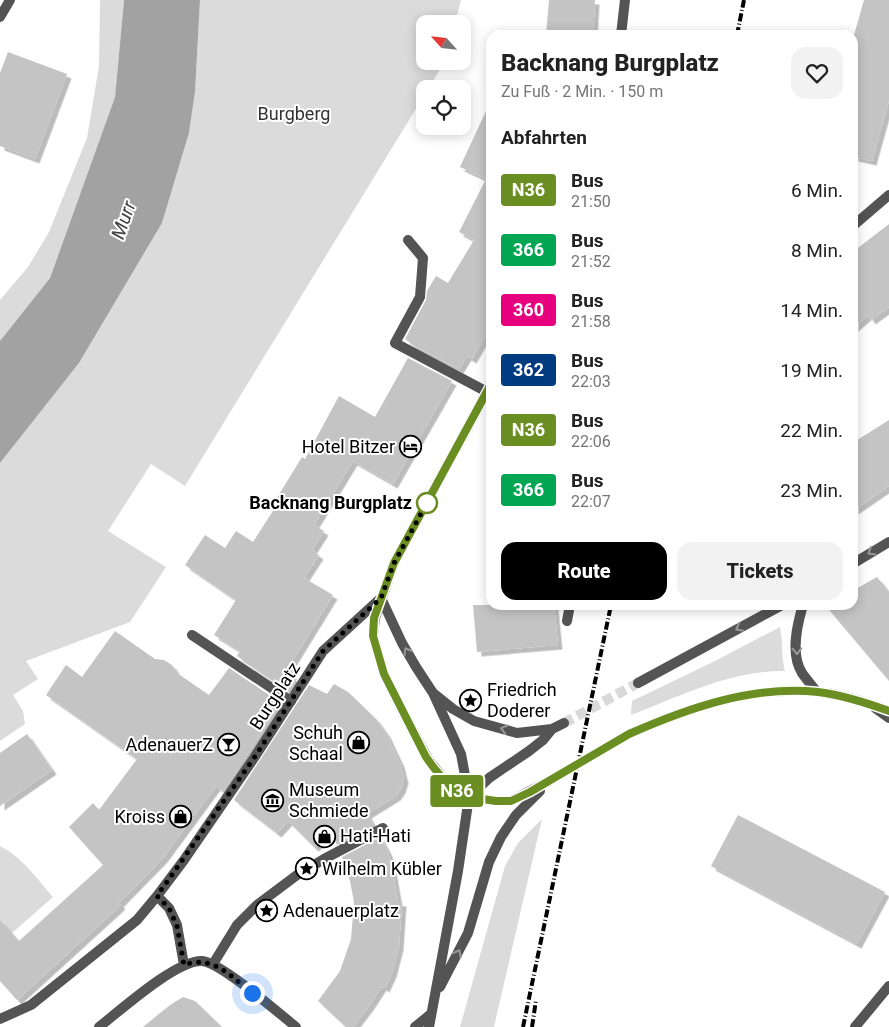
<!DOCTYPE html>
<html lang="de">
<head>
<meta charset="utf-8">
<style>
  :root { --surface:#fff; --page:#f2f2f2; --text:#222; --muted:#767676; --accent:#000 }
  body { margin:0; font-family:Roboto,sans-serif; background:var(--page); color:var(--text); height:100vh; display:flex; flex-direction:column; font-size:19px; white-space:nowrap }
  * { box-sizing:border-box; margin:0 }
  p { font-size:16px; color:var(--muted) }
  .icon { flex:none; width:28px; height:28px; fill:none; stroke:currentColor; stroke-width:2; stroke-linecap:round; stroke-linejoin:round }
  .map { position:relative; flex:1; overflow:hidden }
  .side { position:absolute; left:486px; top:30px; width:372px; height:580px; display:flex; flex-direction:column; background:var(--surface); border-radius:15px; box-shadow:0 2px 12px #0003 }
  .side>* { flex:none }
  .badge { padding:0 10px; border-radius:4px; font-size:18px; line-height:32px }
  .needle { width:32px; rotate:297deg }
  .buttons { position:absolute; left:416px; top:15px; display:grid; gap:10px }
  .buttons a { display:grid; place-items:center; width:55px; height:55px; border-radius:10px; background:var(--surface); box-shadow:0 2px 12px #0003; font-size:25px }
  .you { position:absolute; width:25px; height:25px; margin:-12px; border:4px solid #fff; border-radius:50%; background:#1a73e8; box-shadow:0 0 0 8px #1a73e833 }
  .map>.badge { position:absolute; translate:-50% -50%; box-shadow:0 0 0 2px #fff }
  h2 { padding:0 15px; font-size:19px; line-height:45px }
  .round { display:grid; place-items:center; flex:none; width:52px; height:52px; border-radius:15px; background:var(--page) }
  .overview { display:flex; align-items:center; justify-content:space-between; height:85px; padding:0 15px }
  h1 { font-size:24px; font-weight:800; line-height:38px }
  .primary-button { display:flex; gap:10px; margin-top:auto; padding:10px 15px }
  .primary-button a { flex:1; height:58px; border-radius:15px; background:var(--accent); color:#fff; font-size:20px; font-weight:800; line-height:58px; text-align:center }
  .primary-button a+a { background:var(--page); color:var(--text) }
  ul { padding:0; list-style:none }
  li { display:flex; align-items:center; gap:15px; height:60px; padding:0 15px }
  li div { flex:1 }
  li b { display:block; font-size:19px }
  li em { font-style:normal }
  li .badge { min-width:55px; font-weight:700; text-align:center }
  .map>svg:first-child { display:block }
</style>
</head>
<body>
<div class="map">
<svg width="889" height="1027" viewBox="0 0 889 1027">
  <defs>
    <filter id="shadow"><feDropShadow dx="4.5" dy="4.5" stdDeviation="0" flood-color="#0004"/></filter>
  </defs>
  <rect width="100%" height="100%" fill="#fff"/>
  <path fill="#dbdbdb" d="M100,0h24l-9,97 -65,181 -50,63v-41l28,-33 21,-35 38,-94 12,-72z
    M200,0h261l-6,24h-30v37h20l-17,28h-3v5l-240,392 -34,-22 -43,67 58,36 -36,55 -104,39 12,18 -25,16 10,16 2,13 -25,17v-278l79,-100 83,-140 27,-90 6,-41z
    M780,627c3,15 1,29 5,44 -54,-1 -105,25 -154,44l1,-14 83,-40z
    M542,819l-48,208h-34l45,-161 13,-23z
    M0,846c22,11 38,34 53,51l-41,36 -7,-7 -5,4z"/>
  <path fill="#a2a2a2" d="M124,0h76l-5,92 -6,41 -27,90 -83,140 -79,100v-122l50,-63 65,-181z"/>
  <path fill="#c4c4c4" filter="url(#shadow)" d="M549,0h46l-2,35h-47z
    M864,0h25v100l-17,61 -18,-4v-122z
    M8,52l59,22 -32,85 -35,-13v-73z
    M491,100v226l-19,33 -5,-3 -8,13 -44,-23 -10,-7 21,-39 1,-9 9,-15 12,7 26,-43 -15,-8 27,-53 -26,-12z
    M889,224v83l-18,13 -3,-5 -14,12v-76z
    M408,358l44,23 -59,103 -40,-23 -39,64 10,6 -12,19 7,5 -15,23 29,17 -48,78 12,6 -8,12 -52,-35 3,-5 -26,-16 22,-35 -51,-35 20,-30 20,13 11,-17 17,11 25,-39 -3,-2 27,-44 3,2 34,-63 36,21z
    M889,420v66l-35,24v-68z
    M877,577l12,15v89l-64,-76h29v-15z
    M473,605h81l4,40 -81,7z
    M115,631l40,28 9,1 8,5 5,8 32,22 20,-27 52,35 -58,88 -7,-5 -53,72 -44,45 2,2 -104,95 -17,-19v-61l19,21 84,-76 -34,-38 24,-24 6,7 38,-51 -91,-64 20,-30 16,12z
    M334,684l14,8 28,27 10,14 14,30 4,16 -3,10 -5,7 -29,18 6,11 -36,20 -5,-11 -18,13 -26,-26 -11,12 -43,-33 75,-115 18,9z
    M27,734l25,36 -52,36v-53z
    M738,815l147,77 -28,52 -146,-78z
    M380,837l8,15 4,16 6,34h4l-3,44 -7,27 -7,15 -3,-2 -13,20 -16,21h-7l-28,-26 22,-30 11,-32 3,-37 -4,-21 -8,-24z
    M183,997l12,4 27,26h-79l27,-22z"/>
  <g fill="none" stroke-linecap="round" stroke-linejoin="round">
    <path stroke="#d9d9d9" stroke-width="10" stroke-dasharray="10 5" stroke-linecap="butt" d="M564,723l74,-40
      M551,780l78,-46"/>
    <path stroke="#545454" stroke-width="10" d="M0,17l10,-17
      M854,225l35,-30
      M408,240l15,18 -3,39 -25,46 96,51
      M567,621l3,-16
      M192,635l99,66"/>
    <path stroke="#545454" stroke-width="10" d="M213,964l24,-39 20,-20 40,-30 27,-16 59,-31"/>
    <path stroke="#545454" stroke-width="10" d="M875,708l14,10
      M157,896l12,12 8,17 7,40
      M0,1019l31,-14 106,-85 20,-24 27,-36 70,-102 69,-107 58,-53
      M99,1027c22,-17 77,-67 103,-66 18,1 77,52 94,66
      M415,1027l16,-13
      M855,1027l34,-41"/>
    <path stroke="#545454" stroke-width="10" d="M621,35l4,-35
      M491,384l-97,179 -19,55 -2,18 11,38 18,36 26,49 23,29 18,9 27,4h15l40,-21
      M854,563l35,-21
      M381,598l21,45 14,24 17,26 20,16 21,12 43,12 35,-4
      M803,605c-6,20 -13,49 -1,68 5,7 10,13 15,19
      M638,683l144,-78
      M629,734c59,-26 124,-49 189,-42 24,2 48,11 71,19
      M469,797l20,-19 40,-27 14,-11 9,-11 12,-6
      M440,987l28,-54 21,-71 12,-25 15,-22 24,-24
      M429,1027l29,-156 11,-74 -8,-43 -28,-61"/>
    <path stroke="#000" stroke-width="4" stroke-dasharray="8 2.5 1 2.5" stroke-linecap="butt" d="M737,35l7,-35
      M523,1027l88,-422
      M532,1027l4,-27"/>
  </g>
  <defs><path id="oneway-chevron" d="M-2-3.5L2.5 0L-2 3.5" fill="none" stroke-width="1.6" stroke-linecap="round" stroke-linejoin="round" transform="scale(1.25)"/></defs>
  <g stroke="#989898">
    <use href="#oneway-chevron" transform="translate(871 552) rotate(149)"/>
    <use href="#oneway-chevron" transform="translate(739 628) rotate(152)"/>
    <use href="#oneway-chevron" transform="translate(407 651) rotate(-120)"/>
    <use href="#oneway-chevron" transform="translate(797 651) rotate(88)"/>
    <use href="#oneway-chevron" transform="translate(504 729) rotate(-164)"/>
    <use href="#oneway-chevron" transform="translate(458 953) rotate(-62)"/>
  </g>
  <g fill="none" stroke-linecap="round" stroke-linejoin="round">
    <defs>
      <path id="line" d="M491,384l-97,179 -20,55 -1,18 11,38 42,83 8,11 17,20 18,9 27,4h15l19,-9 99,-58c59,-26 124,-49 189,-42 24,3 49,11 71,19"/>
    </defs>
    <use href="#line" stroke="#fff" stroke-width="11"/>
    <use href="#line" stroke="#6b8e23" stroke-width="8"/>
    <path stroke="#000" stroke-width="5" stroke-dasharray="0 9" d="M252,993c-20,-16 -40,-39 -68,-28l-7,-39 -8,-18 -12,-12 97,-138 69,-107 58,-53 13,-35 34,-62 -1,2"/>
  </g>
  <defs>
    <symbol id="hotel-ring" viewBox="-11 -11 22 22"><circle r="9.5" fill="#fff" stroke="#000" stroke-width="1.5"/><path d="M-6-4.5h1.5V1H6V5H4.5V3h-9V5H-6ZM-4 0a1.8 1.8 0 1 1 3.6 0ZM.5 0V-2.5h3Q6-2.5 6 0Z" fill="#000"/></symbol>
    <symbol id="sight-ring" viewBox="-11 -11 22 22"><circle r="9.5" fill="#fff" stroke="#000" stroke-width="1.5"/><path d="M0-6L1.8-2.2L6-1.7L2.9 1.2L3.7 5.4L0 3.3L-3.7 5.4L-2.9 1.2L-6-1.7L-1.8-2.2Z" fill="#000"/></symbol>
    <symbol id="shop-ring" viewBox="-11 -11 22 22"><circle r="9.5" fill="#fff" stroke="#000" stroke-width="1.5"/><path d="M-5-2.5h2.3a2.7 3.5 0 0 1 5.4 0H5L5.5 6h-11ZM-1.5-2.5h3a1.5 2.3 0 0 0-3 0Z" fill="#000"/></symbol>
    <symbol id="bar-ring" viewBox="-11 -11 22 22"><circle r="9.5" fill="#fff" stroke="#000" stroke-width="1.5"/><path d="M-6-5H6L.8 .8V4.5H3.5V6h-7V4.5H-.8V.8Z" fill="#000"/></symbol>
    <symbol id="museum-ring" viewBox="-11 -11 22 22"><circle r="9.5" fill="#fff" stroke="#000" stroke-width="1.5"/><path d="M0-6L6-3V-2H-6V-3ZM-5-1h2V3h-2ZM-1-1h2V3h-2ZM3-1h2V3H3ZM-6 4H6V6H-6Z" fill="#000"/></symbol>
  </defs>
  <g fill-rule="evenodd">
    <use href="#hotel-ring" x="398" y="434" width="25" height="25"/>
    <use href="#sight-ring" x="458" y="688" width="25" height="25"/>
    <use href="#shop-ring" x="346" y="730" width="25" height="25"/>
    <use href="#bar-ring" x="216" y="732" width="25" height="25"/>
    <use href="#museum-ring" x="260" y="788" width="25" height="25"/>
    <use href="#shop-ring" x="168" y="804" width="25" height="25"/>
    <use href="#shop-ring" x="312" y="824" width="25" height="25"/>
    <use href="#sight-ring" x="294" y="856" width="25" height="25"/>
    <use href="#sight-ring" x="254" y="898" width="25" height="25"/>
  </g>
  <circle fill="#fff" stroke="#6b8e23" stroke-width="2.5" cx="427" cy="503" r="10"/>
  <g text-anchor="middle" stroke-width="4" stroke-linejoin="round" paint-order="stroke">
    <g font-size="18" fill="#323232" stroke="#fff">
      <text x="294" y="120">Burgberg</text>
    </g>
    <g font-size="18" fill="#000" stroke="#fff" text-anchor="start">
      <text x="395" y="453" text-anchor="end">Hotel Bitzer</text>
      <text x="487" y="696">Friedrich<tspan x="487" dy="21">Doderer</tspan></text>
      <text x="343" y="739" text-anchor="end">Schuh<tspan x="343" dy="21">Schaal</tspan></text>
      <text x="213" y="751" text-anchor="end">AdenauerZ</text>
      <text x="289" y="796">Museum<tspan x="289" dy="21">Schmiede</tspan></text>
      <text x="165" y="823" text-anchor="end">Kroiss</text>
      <text x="340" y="842">Hati-Hati</text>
      <text x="322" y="875">Wilhelm Kübler</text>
      <text x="283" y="917">Adenauerplatz</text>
    </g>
    <g font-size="18" font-weight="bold" fill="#000" stroke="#fff" text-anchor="end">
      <text x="412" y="509">Backnang Burgplatz</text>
    </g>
    <g font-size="18" fill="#000" stroke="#fff">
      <text transform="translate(275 696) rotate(-57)" y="6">Burgplatz</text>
    </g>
    <g font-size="19" font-style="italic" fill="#434343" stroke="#fff">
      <text transform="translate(123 220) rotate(-71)" y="7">Murr</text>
    </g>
  </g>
</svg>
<div class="buttons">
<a><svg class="needle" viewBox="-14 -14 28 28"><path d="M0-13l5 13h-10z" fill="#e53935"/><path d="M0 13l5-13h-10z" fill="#767676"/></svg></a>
<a><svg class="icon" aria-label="locate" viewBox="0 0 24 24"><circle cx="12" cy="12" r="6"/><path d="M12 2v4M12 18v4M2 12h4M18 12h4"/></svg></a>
</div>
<div class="you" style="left:252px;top:993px"></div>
<b class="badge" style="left:457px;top:791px;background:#6b8e23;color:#fff">N36</b>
<section class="side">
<div class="overview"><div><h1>Backnang Burgplatz</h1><p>Zu Fuß · 2 Min. · 150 m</p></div><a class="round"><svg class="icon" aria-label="heart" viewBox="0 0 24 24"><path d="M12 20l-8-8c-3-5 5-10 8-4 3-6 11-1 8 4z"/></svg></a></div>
<h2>Abfahrten</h2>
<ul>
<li><span class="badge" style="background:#6b8e23;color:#fff">N36</span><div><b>Bus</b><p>21:50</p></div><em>6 Min.</em></li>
<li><span class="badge" style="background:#00a651;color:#fff">366</span><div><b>Bus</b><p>21:52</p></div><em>8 Min.</em></li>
<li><span class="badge" style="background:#e6007e;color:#fff">360</span><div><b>Bus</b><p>21:58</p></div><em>14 Min.</em></li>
<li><span class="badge" style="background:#003b80;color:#fff">362</span><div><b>Bus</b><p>22:03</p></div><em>19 Min.</em></li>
<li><span class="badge" style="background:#6b8e23;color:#fff">N36</span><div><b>Bus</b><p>22:06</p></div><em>22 Min.</em></li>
<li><span class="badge" style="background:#00a651;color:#fff">366</span><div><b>Bus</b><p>22:07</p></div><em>23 Min.</em></li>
</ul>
<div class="primary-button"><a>Route</a><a>Tickets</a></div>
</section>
</div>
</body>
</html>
